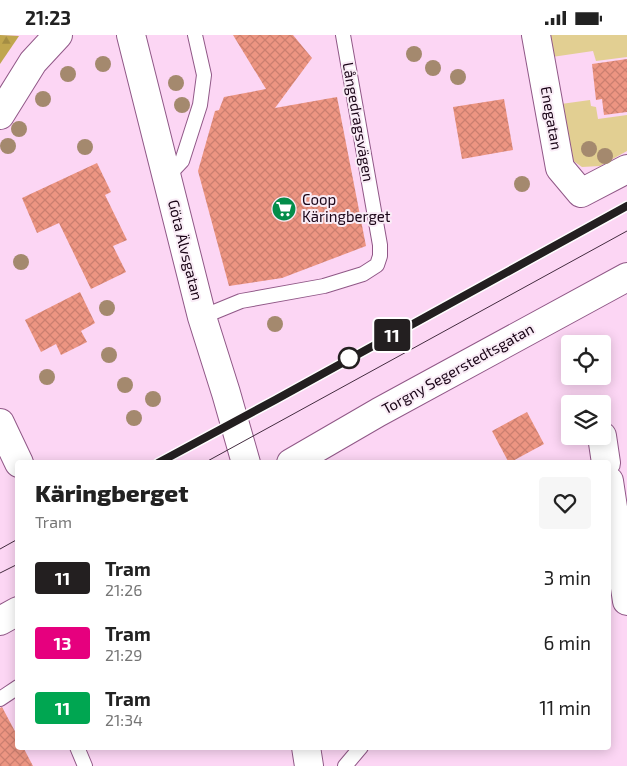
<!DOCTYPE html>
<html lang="en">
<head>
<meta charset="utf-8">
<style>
  :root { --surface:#fff; --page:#f6f6f6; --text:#222; --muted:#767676 }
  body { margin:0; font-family:"Exo 2",sans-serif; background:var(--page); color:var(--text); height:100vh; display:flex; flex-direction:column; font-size:19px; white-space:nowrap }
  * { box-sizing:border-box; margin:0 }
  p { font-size:16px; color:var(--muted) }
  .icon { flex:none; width:28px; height:28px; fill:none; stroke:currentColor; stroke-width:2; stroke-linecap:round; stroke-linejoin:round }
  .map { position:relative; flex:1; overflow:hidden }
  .details { position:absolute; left:15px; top:425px; width:596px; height:290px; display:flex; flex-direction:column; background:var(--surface); border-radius:5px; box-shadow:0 2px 12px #0003 }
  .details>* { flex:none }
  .badge { padding:0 10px; border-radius:4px; font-size:18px; line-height:32px }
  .buttons { position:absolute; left:561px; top:300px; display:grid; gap:10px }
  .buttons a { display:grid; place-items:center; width:50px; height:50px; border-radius:5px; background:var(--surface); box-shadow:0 2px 12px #0003; font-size:25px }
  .map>.badge { position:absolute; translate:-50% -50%; box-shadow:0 0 0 2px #fff }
  .round { display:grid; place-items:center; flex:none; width:52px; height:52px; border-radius:5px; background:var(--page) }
  .summary { display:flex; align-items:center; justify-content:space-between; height:85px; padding:0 20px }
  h1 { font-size:24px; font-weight:800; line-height:38px }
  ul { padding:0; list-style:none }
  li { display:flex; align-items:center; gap:15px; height:65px; padding:0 20px }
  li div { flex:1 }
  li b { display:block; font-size:19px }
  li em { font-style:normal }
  li .badge { min-width:55px; font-weight:700; text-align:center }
  .status { display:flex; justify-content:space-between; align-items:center; height:35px; padding:0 25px; background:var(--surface); direction:ltr }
  .status svg { height:14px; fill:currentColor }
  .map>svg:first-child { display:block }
</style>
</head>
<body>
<div class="status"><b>21:23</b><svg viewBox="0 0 49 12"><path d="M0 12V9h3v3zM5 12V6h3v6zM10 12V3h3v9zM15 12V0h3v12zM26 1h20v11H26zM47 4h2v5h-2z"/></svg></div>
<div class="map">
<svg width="627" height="731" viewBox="0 0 627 731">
  <defs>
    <pattern id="forest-firs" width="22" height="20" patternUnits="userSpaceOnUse" patternTransform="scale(1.25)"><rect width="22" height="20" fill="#c0a64e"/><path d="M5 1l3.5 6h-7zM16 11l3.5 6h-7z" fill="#a48d43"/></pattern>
    <pattern id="building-cross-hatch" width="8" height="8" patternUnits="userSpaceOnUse" patternTransform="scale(1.25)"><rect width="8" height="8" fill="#ed9582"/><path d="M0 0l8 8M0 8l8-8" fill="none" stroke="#cb7f70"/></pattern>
  </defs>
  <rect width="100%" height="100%" fill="#fcd6f4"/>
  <path fill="#e2cf92" d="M549,0h78v22l-31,4 -3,-10 -41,6z
    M590,65l1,6 5,1 2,12 29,-4v36l-27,15 -18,1 -10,-7 -11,-56z"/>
  <path fill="url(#forest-firs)" d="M0,0l19,1 -19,28z"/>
  <path fill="url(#building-cross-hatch)" d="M233,0h60l19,23 -37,50 62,-11 29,149 -84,32 -53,8 -31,-115 17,-60 4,-1 5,-13 42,-8z
    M627,24v53l-23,3 -2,-16 -6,1 -4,-36z
    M504,64l9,51 -51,9 -9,-52z
    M97,128l14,29 -6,3 22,45 -14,6 13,26 -35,17 -32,-66 -22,10 -15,-35z
    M80,257l15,31 -14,8 6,11 -26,13 -5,-11 -15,8 -16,-32z
    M527,377l17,32 -35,19 -17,-32z
    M2,672l16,30v10h5l10,19h-33v-58z"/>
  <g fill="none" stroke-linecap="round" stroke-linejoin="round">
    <defs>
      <path id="lane" d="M166,143l16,-17 18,-56 4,-30 -9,-40
        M202,282l39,-16 83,-15 39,-12 14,-9 3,-9v-11l-37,-210
        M0,664l18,-12
        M77,712l8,19
        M345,731l16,-19"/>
      <path id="street" d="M131,0l71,282 24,76 20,70
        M536,0l24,133 21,25 46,-24
        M0,80l33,-53 25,-27
        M0,388l19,40
        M602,401l4,27
        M609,446l18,120"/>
      <path id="secondary" d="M291,428l88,-51 248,-135
        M0,586l18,-10
        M306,712l3,19"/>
    </defs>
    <use href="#lane" stroke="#905887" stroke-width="16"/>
    <use href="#street" stroke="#905887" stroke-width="30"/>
    <use href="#secondary" stroke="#905887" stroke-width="30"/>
    <use href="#lane" stroke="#fff" stroke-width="14"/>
    <use href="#street" stroke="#fff" stroke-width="28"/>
    <use href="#secondary" stroke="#fff" stroke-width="28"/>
    <path stroke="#432b3f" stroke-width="1" d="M158,428l117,-63 352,-194
      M204,428l423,-232
      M0,514l18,-10
      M0,538l18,-9"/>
  </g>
  <g fill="#a4896e">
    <circle cx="414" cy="19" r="8"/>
    <circle cx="103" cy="29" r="8"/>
    <circle cx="433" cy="33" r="8"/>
    <circle cx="68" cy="39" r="8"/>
    <circle cx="458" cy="42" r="8"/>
    <circle cx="176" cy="48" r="8"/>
    <circle cx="43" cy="64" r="8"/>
    <circle cx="182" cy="70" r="8"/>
    <circle cx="19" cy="94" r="8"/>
    <circle cx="8" cy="111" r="8"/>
    <circle cx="85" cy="112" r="8"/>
    <circle cx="589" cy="114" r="8"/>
    <circle cx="605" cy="121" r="8"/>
    <circle cx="522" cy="149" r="8"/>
    <circle cx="21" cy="227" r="8"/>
    <circle cx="107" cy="273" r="8"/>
    <circle cx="275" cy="289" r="8"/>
    <circle cx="109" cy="320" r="8"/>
    <circle cx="47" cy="342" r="8"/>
    <circle cx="125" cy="350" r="8"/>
    <circle cx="153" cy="364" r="8"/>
    <circle cx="134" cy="383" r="8"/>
  </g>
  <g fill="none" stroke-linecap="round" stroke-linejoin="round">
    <defs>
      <path id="line" d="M158,428l117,-63 352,-194"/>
    </defs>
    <use href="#line" stroke="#fff" stroke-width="11"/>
    <use href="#line" stroke="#231f20" stroke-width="8"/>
  </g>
  <defs>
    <symbol id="supermarket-disc" viewBox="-11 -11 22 22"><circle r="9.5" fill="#048d4a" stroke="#f9ecf6"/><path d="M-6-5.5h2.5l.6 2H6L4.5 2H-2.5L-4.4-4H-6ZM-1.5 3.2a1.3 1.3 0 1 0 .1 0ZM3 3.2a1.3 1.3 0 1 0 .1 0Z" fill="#fff"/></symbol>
  </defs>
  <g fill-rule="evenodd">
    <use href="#supermarket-disc" x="270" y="160" width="28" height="28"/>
  </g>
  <circle fill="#fff" stroke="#231f20" stroke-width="2.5" cx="349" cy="323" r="10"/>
  <g text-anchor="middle" stroke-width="4" stroke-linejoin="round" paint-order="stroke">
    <g font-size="15" fill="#1a0517" stroke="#f9ecf6">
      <text transform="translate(551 83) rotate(80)" y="5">Enegatan</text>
      <text transform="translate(358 87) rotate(80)" y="5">Långedragsvägen</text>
      <text transform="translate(185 215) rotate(76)" y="5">Göta Älvsgatan</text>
      <text transform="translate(458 334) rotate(-29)" y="5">Torgny Segerstedtsgatan</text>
    </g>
    <g font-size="15" fill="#1a0517" stroke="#f9ecf6" text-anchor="start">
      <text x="302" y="170">Coop<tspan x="302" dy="17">Käringberget</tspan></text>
    </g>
  </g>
</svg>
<div class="buttons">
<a><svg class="icon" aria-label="locate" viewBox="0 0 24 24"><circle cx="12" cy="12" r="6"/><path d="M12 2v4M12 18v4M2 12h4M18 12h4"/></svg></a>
<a><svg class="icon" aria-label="layers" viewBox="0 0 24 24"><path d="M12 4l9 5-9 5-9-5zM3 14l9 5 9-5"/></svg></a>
</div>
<b class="badge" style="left:392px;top:300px;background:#231f20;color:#fff">11</b>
<section class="details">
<div class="summary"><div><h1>Käringberget</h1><p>Tram</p></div><a class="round"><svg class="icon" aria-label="heart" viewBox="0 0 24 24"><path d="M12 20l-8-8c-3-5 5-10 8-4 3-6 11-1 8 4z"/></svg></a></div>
<ul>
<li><span class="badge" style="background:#231f20;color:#fff">11</span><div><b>Tram</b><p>21:26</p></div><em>3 min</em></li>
<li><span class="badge" style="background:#e6007e;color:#fff">13</span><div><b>Tram</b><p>21:29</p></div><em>6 min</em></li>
<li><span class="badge" style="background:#00a651;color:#fff">11</span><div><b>Tram</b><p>21:34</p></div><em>11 min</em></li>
</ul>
</section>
</div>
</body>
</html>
